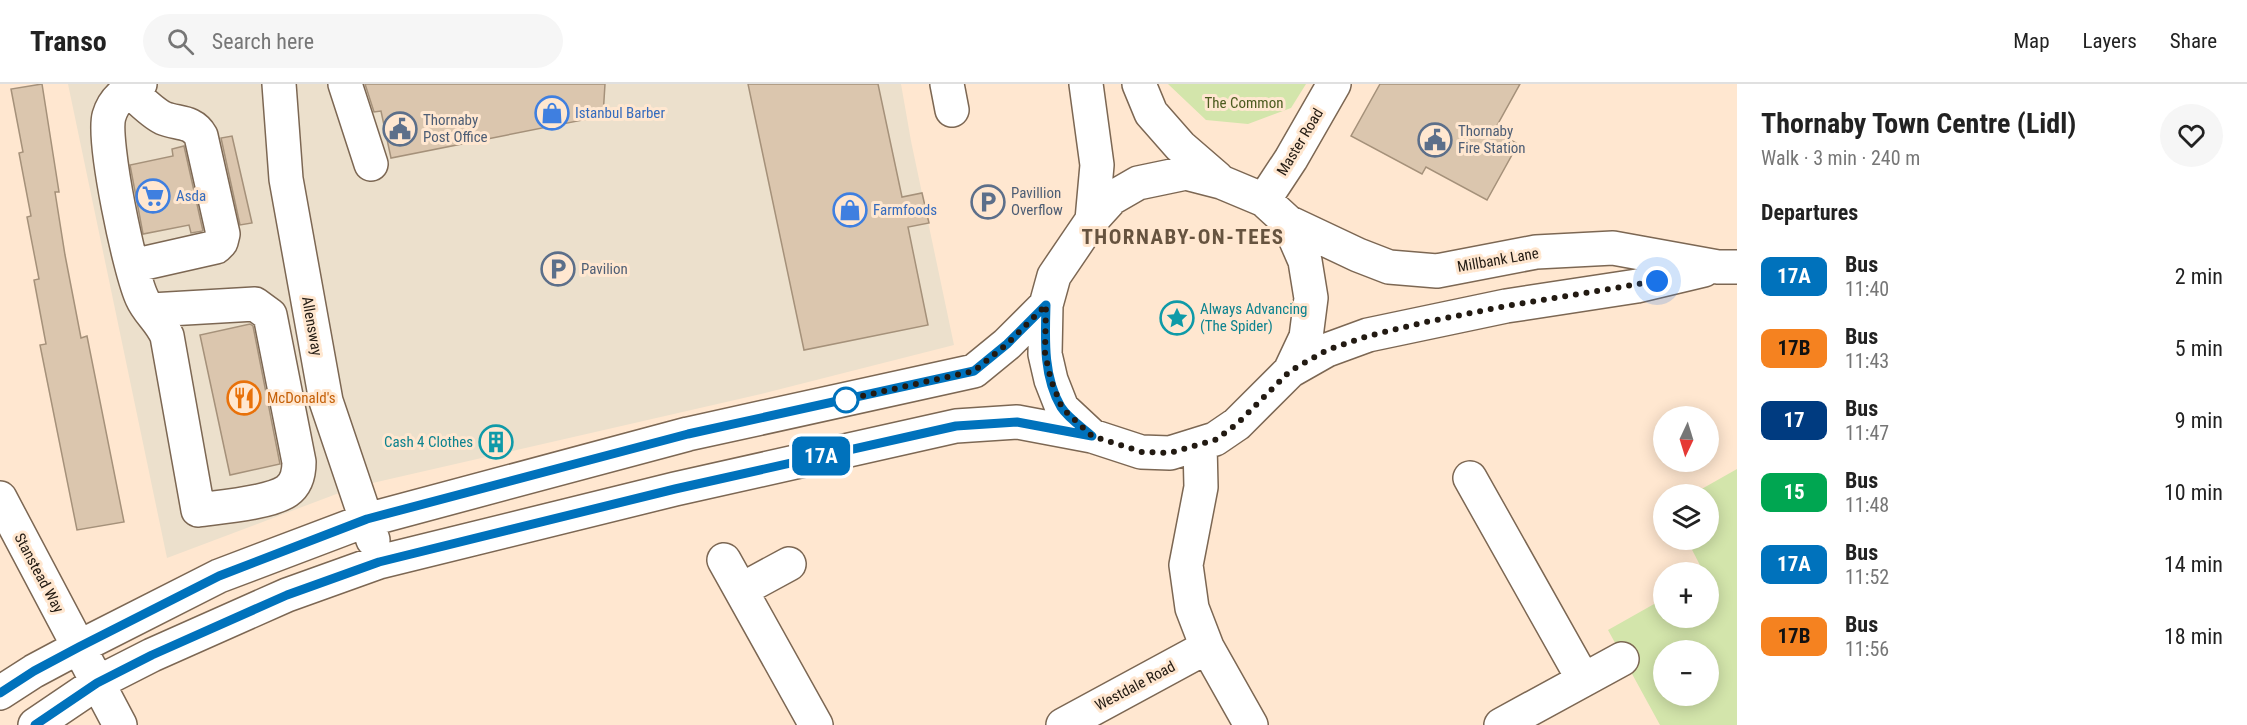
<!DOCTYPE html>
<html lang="en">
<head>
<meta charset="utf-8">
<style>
  :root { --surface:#fff; --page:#f6f6f6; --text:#222; --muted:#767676; --line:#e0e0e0 }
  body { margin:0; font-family:"Roboto Condensed",sans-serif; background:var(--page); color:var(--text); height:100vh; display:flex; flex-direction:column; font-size:22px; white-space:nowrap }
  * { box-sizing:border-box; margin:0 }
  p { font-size:20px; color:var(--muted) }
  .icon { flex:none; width:33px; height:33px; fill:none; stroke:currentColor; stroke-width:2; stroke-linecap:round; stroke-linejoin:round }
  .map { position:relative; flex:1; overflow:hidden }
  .panel { display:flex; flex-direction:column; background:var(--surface); width:510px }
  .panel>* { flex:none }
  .badge { padding:0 12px; border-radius:9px; font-size:21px; line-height:39px }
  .needle { width:39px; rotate:184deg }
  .tools { position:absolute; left:1653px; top:322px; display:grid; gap:12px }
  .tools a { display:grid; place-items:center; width:66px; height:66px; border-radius:50%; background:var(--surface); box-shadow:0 3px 15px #0003; font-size:30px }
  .you { position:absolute; width:30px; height:30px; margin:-15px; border:4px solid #fff; border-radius:50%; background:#1a73e8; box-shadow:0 0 0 9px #1a73e833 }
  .map>.badge { position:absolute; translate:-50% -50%; box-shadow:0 0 0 3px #fff }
  h2 { padding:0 24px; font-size:22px; line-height:54px }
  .round { display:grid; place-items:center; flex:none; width:63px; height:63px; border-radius:32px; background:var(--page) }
  .overview { display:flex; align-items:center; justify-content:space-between; height:102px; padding:0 24px }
  h1 { font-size:28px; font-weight:700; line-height:45px }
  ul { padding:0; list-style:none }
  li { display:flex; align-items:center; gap:18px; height:72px; padding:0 24px }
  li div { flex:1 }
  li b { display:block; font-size:22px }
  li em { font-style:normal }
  li .badge { min-width:66px; font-weight:700; text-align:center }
  header { display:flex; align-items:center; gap:36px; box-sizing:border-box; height:84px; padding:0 30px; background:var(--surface); border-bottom:2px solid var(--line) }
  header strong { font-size:28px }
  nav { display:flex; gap:33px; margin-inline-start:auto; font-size:21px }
  .search { width:420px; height:54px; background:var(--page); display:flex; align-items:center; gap:15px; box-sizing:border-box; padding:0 21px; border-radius:33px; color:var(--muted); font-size:22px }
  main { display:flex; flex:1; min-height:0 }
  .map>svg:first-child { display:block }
</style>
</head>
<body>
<header>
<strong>Transo</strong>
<div class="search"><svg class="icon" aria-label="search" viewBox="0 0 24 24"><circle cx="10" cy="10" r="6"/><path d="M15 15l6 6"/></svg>Search here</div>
<nav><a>Map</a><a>Layers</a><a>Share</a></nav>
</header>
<main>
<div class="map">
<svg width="1737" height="641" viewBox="0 0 1737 641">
  <rect width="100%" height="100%" fill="#ffe7d0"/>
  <path fill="#ece0cc" d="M68,0h833l10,57 43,204 -193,49 -406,93 -188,71z"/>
  <path fill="#d3e5ab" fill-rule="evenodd" d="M1168,0h138l-15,24 -43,16 -42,-4z
    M1737,385v256h-77l-52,-95 55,-31 1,19h44v-45h-4l-17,-33h21v-45h-17zM1664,567h44v45h-44z"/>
  <path fill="#dbc6ae" stroke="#a5917a" stroke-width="1.5" d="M42,0l17,108h-4l10,63 16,83 6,-2 37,186 -47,8 -37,-185 6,-1 -12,-64 5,-1 -12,-62 4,-1 -12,-63 4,-1 -12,-63z
    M365,0h240l-2,32 -212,42 -10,-47 -7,1z
    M748,0h130l24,113 20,-4 7,30 -21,4 20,98 -124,25z
    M1380,0h140l-26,47 24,13 -31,56 -61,-33 -4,7 -71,-38z
    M232,52l20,87 -12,2 -19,-87z
    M184,62l19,85 -12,2 -2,-8 -46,9 -13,-69 43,-9 -1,-7z
    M250,240l3,2 27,138 -50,11 -30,-140z"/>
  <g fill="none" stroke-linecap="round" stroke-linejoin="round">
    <defs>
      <path id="minor" d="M140,0c-15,8 -26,15 -31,32 -7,24 21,157 33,182 6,14 18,22 25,38l31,174c22,-3 72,-7 89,-19 10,-7 12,-18 12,-29l-29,-147 -15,-11 -104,6
        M279,0l7,95 40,222 47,139
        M345,0l26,80
        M947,0l5,26
        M1086,0l11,81 -5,55
        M1139,0l12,29 29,33 37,32
        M129,6c10,9 22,22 34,28 14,6 29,2 38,18l22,98 -2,8 -5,5 -84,19
        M1264,116l27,-41 43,-75
        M1288,138l70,33 31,12 48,4 99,-19 77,-4 105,19h19
        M1290,287l37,-21 41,-15 138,-29 131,-20 67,-16
        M1200,360l1,43 -15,78 6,43 15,39 44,78
        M1470,394l113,201
        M0,414l120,227
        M724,476l92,165
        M741,506l48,-26
        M0,609l34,-22 45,-24 140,-71 148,-56 321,-86 286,-63 33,-27 39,-39 8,-29 38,-56 20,-22 26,-15 48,-10 35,9 43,18 24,22 17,39 6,37 -5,39 -16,34 -53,53 -22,15 -45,14 -29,-1 -49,-16 -30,-28 -11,-28 -6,-26 1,-49
        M35,641l62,-42 55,-28 135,-60 92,-33 296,-73 281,-63 61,-4 75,14
        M1063,641l144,-78
        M1501,641l121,-66"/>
    </defs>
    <use href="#minor" stroke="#7c6753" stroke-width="36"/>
    <use href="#minor" stroke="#fff" stroke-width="33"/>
  </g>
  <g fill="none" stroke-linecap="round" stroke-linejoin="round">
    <defs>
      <path id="line" d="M0,609l34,-22 45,-24 140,-71 148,-57 321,-85 286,-63 33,-27 39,-39c-1,34 -3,71 15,102 7,11 22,21 31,29l-75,-14 -61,4 -281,63 -296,73 -92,33 -135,60 -55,28 -62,42"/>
    </defs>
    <use href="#line" stroke="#fff" stroke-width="14"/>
    <use href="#line" stroke="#0072bc" stroke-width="9"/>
    <path stroke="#221a12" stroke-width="6" stroke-dasharray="0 10.8" d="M846,316h-2l130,-29 33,-27 39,-39 -1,49 6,26 11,28 30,28 50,16 28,1 45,-13 22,-16 53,-53 37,-21 41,-14 58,-14 80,-16 151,-25"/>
  </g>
  <defs>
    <symbol id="shop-ring" viewBox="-11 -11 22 22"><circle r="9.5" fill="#ffe7d0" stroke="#3f7fe0" stroke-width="1.5"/><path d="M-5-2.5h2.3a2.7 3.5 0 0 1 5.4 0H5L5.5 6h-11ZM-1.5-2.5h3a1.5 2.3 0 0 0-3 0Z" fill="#3f7fe0"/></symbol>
    <symbol id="civic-ring" viewBox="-11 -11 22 22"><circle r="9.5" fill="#ffe7d0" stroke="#5c6f8a" stroke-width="1.5"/><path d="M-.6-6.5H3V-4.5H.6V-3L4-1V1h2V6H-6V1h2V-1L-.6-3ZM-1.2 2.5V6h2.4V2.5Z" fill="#5c6f8a"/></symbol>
    <symbol id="supermarket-ring" viewBox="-11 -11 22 22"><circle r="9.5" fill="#ffe7d0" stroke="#3f7fe0" stroke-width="1.5"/><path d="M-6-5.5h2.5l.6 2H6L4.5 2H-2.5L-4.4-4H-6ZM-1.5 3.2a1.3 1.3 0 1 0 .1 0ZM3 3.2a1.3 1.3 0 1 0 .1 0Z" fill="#3f7fe0"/></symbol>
    <symbol id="parking-ring" viewBox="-11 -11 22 22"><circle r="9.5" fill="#ffe7d0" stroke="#5c6f8a" stroke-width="1.5"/><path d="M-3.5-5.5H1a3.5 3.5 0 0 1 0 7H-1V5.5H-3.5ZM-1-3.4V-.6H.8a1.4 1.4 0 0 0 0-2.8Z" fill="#5c6f8a"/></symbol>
    <symbol id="sight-ring" viewBox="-11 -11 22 22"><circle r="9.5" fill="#ffe7d0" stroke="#0f9aa8" stroke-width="1.5"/><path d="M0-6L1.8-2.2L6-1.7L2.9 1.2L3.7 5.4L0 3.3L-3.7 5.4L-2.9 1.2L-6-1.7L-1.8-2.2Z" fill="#0f9aa8"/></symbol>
    <symbol id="restaurant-ring" viewBox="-11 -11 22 22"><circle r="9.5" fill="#ffe7d0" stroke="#e8710a" stroke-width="1.5"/><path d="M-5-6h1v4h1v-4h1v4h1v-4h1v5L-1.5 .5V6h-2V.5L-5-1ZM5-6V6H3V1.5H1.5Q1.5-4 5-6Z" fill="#e8710a"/></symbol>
    <symbol id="building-ring" viewBox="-11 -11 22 22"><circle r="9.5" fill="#ffe7d0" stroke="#0f9aa8" stroke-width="1.5"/><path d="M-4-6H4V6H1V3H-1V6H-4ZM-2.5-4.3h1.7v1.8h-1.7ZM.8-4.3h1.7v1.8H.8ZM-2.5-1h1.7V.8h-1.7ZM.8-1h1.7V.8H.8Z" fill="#0f9aa8"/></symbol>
  </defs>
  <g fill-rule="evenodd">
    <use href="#shop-ring" x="533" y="10" width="38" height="38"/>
    <use href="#civic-ring" x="381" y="26" width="38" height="38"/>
    <use href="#civic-ring" x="1416" y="37" width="38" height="38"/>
    <use href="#supermarket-ring" x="134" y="93" width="38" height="38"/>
    <use href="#parking-ring" x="969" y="99" width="38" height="38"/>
    <use href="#shop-ring" x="831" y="107" width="38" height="38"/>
    <use href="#parking-ring" x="539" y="166" width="38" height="38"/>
    <use href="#sight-ring" x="1158" y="215" width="38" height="38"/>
    <use href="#restaurant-ring" x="225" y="295" width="38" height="38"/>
    <use href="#building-ring" x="477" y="339" width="38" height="38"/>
  </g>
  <circle fill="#fff" stroke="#0072bc" stroke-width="3" cx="846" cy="316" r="12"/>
  <g text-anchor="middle" stroke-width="6" stroke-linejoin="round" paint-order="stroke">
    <g font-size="15" fill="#4c5b1f" stroke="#ffe7d0">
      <text x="1244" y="24">The Common</text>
    </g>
    <g font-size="15" fill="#366cbe" stroke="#ffe7d0" text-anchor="start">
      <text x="575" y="34">Istanbul Barber</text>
      <text x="176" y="117">Asda</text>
      <text x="873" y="131">Farmfoods</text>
    </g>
    <g font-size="15" fill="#4e5e75" stroke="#ffe7d0" text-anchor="start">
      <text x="423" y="41">Thornaby<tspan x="423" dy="17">Post Office</tspan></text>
      <text x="1458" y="52">Thornaby<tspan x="1458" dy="17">Fire Station</tspan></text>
      <text x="1011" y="114">Pavillion<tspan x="1011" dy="17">Overflow</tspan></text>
      <text x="581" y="190">Pavilion</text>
    </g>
    <g font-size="15" fill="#221a12" stroke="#ffe7d0">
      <text transform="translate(1300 58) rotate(-59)" y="5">Master Road</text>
      <text transform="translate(1498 176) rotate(-10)" y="5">Millbank Lane</text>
      <text transform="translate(312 242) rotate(80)" y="5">Allensway</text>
      <text transform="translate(39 489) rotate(62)" y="5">Stanstead Way</text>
      <text transform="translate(1135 602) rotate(-28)" y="5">Westdale Road</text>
    </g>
    <g font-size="15" fill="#0d838f" stroke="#ffe7d0" text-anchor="start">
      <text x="1200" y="230">Always Advancing<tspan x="1200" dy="17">(The Spider)</tspan></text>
      <text x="473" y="363" text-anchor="end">Cash 4 Clothes</text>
    </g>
    <g font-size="15" fill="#c56008" stroke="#ffe7d0" text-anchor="start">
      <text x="267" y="319">McDonald's</text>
    </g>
    <g font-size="21" font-weight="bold" letter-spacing="1.5" fill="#66533f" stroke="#ffe7d0">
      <text x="1183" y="160">THORNABY-ON-TEES</text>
    </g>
  </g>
</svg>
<div class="tools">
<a><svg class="needle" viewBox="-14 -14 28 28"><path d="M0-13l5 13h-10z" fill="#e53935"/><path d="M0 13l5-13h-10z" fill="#767676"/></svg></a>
<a><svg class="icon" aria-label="layers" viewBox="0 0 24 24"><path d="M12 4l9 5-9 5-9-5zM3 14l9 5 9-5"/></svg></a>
<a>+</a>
<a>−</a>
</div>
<div class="you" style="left:1657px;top:197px"></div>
<b class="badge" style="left:821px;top:372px;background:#0072bc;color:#fff">17A</b>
</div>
<section class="panel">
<div class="overview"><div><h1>Thornaby Town Centre (Lidl)</h1><p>Walk · 3 min · 240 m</p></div><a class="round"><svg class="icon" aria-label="heart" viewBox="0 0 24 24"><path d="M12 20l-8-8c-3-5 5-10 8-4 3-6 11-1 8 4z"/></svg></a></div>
<h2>Departures</h2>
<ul>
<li><span class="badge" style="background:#0072bc;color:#fff">17A</span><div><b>Bus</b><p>11:40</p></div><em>2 min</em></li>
<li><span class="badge" style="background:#f58220;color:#111">17B</span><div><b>Bus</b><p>11:43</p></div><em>5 min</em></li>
<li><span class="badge" style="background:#003b80;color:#fff">17</span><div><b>Bus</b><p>11:47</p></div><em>9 min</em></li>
<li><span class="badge" style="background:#00a651;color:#fff">15</span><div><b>Bus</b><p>11:48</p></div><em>10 min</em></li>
<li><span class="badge" style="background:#0072bc;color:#fff">17A</span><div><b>Bus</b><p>11:52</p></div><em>14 min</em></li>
<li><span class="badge" style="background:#f58220;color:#111">17B</span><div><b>Bus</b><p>11:56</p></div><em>18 min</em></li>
</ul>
</section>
</main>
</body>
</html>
